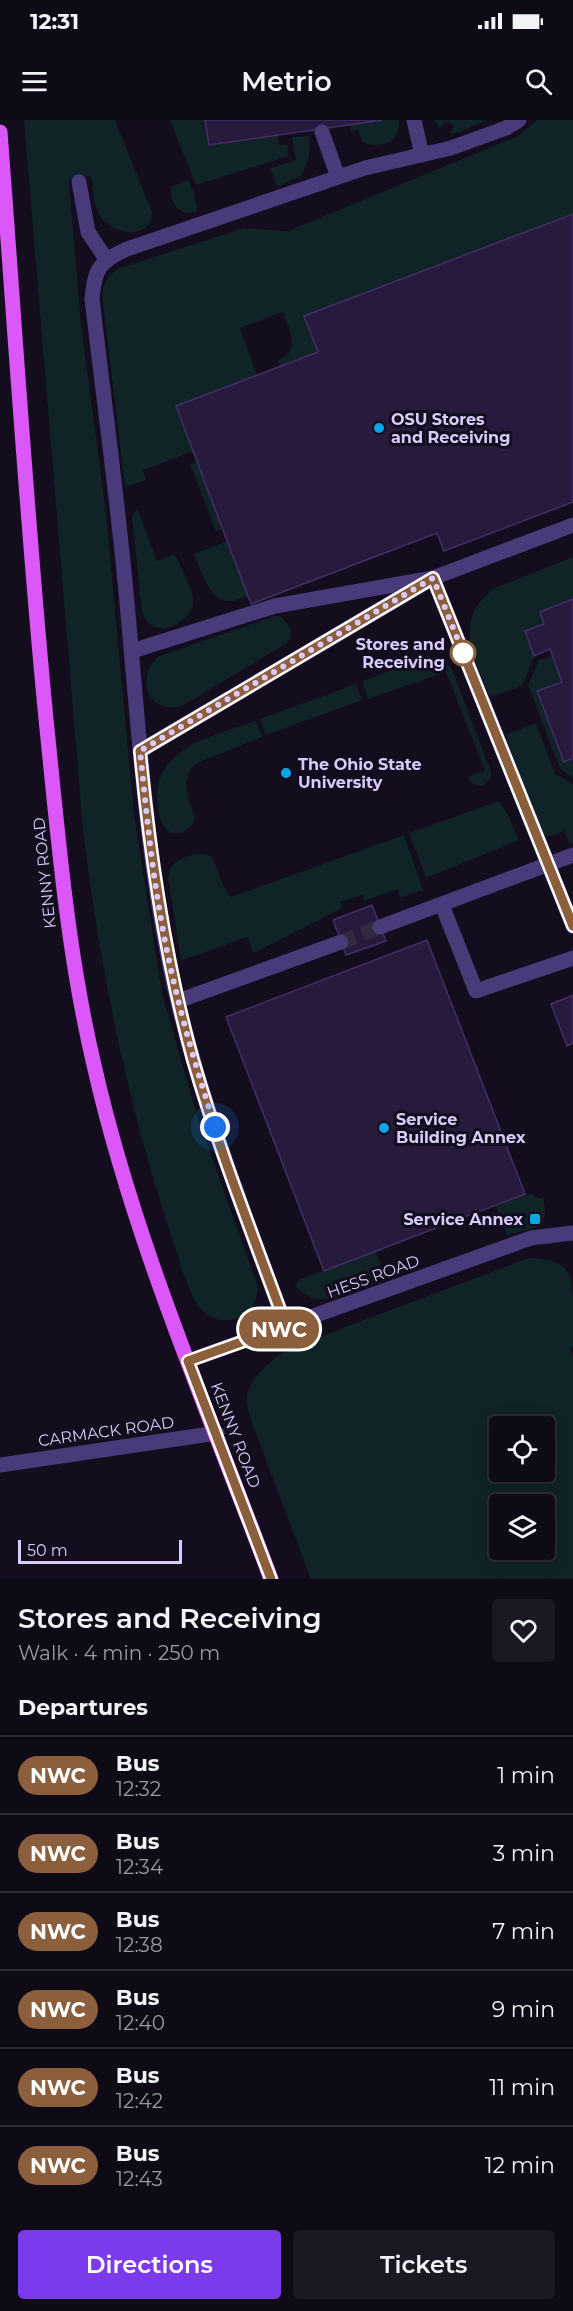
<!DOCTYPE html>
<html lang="en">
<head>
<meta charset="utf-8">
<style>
  :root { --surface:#0e0a16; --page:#1c1823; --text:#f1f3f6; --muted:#9b9aa1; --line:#2e2b35; --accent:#7c3aed }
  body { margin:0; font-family:Montserrat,sans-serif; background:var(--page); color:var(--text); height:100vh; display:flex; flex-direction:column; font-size:22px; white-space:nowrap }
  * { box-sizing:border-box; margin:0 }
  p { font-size:20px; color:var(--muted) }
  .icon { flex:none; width:33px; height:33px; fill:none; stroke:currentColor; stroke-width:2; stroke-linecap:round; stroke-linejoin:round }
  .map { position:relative; height:1459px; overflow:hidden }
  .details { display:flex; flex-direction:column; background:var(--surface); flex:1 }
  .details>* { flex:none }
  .badge { padding:0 12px; border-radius:20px; font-size:21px; line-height:39px }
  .buttons { position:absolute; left:489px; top:1296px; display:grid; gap:12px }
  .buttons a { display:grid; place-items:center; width:66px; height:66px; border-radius:6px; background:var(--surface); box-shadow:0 3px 15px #0003,0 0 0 2px var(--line); font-size:30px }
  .scale { position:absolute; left:18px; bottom:15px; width:164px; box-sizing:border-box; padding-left:6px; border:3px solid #dbcbfc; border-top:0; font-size:16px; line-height:21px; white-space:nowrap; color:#dbcbfc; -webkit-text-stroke:4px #130d1d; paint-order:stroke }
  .you { position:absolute; width:30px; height:30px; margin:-15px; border:4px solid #fff; border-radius:50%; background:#1a73e8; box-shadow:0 0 0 9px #1a73e833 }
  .map>.badge { position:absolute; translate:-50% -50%; box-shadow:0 0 0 3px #fff }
  h2 { padding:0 18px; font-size:22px; line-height:54px }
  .round { display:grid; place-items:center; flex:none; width:63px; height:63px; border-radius:6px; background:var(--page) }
  .overview { display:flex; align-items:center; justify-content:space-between; height:102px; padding:0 18px }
  h1 { font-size:28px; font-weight:600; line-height:45px }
  .primary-button { display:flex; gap:12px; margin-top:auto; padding:12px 18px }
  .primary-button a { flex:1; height:69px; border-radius:6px; background:var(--accent); color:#fff; font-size:24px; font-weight:600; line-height:69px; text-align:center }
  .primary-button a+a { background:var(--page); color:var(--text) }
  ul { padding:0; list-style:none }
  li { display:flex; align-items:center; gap:18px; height:78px; padding:0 18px; border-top:2px solid var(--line) }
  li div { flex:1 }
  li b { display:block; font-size:22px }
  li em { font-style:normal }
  li .badge { min-width:66px; font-weight:700; text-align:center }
  .status { display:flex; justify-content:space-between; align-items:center; height:42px; padding:0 30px; background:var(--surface); direction:ltr }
  .status svg { height:16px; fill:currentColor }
  header { display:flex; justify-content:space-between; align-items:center; height:78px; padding:0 18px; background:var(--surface); font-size:27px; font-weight:600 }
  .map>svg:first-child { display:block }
</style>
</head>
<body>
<div class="status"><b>12:31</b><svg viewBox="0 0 49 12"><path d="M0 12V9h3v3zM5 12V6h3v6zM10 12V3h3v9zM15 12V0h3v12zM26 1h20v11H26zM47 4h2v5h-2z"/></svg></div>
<header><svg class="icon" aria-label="menu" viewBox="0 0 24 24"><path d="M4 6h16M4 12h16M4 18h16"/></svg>Metrio<svg class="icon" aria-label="search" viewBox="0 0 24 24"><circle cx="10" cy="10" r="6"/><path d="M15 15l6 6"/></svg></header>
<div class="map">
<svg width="573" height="1459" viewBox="0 0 573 1459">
  <rect width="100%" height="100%" fill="#130d1d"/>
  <path fill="#102326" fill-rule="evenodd" d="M24,0h91l37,92c0,30 -43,23 -53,2 -6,-11 -6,-26 -8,-38l-22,4 12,145 25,188 28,301 28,179 33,116 63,178c-1,10 -2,18 -10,25 -12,10 -29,11 -42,2 -17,-13 -28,-59 -35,-79 -44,-134 -71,-265 -88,-405z
    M170,0h35l73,15 1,10 8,-1 2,12 -93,29z
    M383,0h16c2,22 -17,30 -36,22l-5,-12 -7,1 -1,-6z
    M434,0h54l-31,13 -7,1 4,-9 -8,-4 -6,7z
    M537,0h36v94l-268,103 13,35 -38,14 -2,-6c23,-8 11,-32 5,-48l-43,16 17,47 -81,31 17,45 -50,19 3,10 -21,7 -23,-191c1,-12 5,-19 15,-27l127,-41 44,3 230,-95z
    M310,16l-1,21 -7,18 -25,12 -7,-19 26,-8 -4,-23z
    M188,60l6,12 3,20c-18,5 -27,-8 -26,-25z
    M197,342l26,67 -7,2 -26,-67z
    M138,390l19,51 17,-6 3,3c5,12 14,27 16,41 3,23 -41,45 -51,13l-10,-95 1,-4z
    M227,421l21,55c-7,2 -16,7 -23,5 -17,-3 -25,-34 -31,-47z
    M573,437v42l-33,13 4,12 -19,7 9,25 -12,30 -32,11c-16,-40 -39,-77 5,-109z
    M275,496l7,1 9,12 -1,9 -4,6 -104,62c-14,3 -22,1 -32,-8 -7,-17 -4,-30 9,-42z
    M552,536l10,26 -25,9 27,70 9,-3v19l-13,-8 -32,-84 11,-25z
    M425,538c12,1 19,2 27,11l39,103v6l-8,8 -12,-3 -3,-6 17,-6 -39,-99 -78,27 -6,-18z
    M356,564l6,16 -96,35 -6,-16z
    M256,601l6,16 -65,26c-18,15 -9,35 -2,55 -3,11 -18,21 -28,12 -8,-8 -9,-19 -10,-30 -2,-54 59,-65 99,-79z
    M536,603l19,51 18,10v59l-3,1 -6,-13 -20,7 -39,-103z
    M499,681l9,14 11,25 -93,38 -17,-45z
    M404,715l19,55 -23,8 -2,-9 -34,12 -2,-6 -22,7 2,6 -89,45 -6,-16 -66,24 -13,-84c2,-12 6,-16 18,-20 38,-13 24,17 45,40z
    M525,1074h6l10,5 2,-2c8,33 -10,31 -36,38l-12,-30z
    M376,1131l8,26c-27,11 -64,38 -89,9l3,-6z
    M529,1138c37,3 44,9 44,46 0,14 0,28 0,43l-3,1 3,9v222h-262l-57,-151c-3,-9 -7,-19 -7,-29 1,-22 26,-40 43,-51zM500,1306h44v46h-44zM500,1384h44v46h-44z"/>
  <path fill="#281a3d" stroke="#442d68" stroke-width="1.5" d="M205,0h178l-174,25z
    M573,94v288l-129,49 -7,-18 -186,71 -75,-198 142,-54 -14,-36z
    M573,479v159l-9,4 -27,-71 25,-9 -12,-33 -16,7 -9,-25 19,-7 -4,-12z
    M372,785l14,36 -40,14 -13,-35z
    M427,820l98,254 -201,77 -98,-254z
    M573,875v48l-6,3 -16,-42z"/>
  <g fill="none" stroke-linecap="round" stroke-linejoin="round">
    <path stroke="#312a3e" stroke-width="15" stroke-dasharray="15 8" stroke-linecap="butt" d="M341,822l39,-15"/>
    <path stroke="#493a7a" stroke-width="15" d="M414,0l8,35
      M322,12l16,45
      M79,62l9,50 18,27
      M132,531l143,-45 158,-28 140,-53
      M140,631l293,-173 140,348
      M442,785l34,86 97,-33
      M380,807l193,-72
      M178,881l163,-59
      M286,1206c-41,-112 -86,-224 -112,-341 -28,-126 -35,-254 -47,-382 -9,-101 -23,-202 -35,-304 3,-31 7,-37 35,-50l238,-81 86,-20 55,-20 13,-8
      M188,1241l343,-123 42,-5
      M0,1345l217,-32"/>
    <path stroke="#dc57f7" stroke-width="15" d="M0,12c15,196 27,392 46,587 12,116 21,232 48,346 40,177 114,345 177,514"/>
  </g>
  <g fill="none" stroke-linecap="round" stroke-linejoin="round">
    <defs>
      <path id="line" d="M271,1459l-83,-218 98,-35c-32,-88 -67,-176 -93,-266 -28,-101 -43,-204 -53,-309l293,-173 140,348"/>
    </defs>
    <use href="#line" stroke="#fff" stroke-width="14"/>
    <use href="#line" stroke="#8b5e3c" stroke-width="9"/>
    <path stroke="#dbcbfc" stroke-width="6" stroke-dasharray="0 10.8" d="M215,1007c-22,-69 -42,-137 -54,-208 -10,-56 -15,-112 -21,-168l293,-173 33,82 -3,-7"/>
  </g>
  <g fill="#0ba4e8" stroke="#130d1d" stroke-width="2">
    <circle cx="379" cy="308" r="6"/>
    <circle cx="286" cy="653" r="6"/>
    <circle cx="384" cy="1008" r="6"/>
    <rect x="529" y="1093" width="12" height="12" rx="3"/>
  </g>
  <circle fill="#fff" stroke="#8b5e3c" stroke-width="3" cx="463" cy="533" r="12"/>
  <g text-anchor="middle" stroke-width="6" stroke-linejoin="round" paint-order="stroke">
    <g font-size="16" font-weight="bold" fill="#dbcbfc" stroke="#130d1d" text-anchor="start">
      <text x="391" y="305">OSU Stores<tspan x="391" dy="18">and Receiving</tspan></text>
      <text x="298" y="650">The Ohio State<tspan x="298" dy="18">University</tspan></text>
      <text x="396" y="1005">Service<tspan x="396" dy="18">Building Annex</tspan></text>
      <text x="523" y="1105" text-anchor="end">Service Annex</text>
    </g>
    <g font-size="16" font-weight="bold" fill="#dbcbfc" stroke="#130d1d" text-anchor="end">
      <text x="445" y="530">Stores and<tspan x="445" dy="18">Receiving</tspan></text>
    </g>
    <g font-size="16" fill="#dbcbfc" stroke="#130d1d">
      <text transform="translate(44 753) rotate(-96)" y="6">KENNY ROAD</text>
      <text transform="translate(373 1156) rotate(-20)" y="6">HESS ROAD</text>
      <text transform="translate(106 1311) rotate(-8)" y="6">CARMACK ROAD</text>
      <text transform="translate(236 1315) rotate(69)" y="6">KENNY ROAD</text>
    </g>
  </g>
</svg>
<div class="buttons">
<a><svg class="icon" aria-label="locate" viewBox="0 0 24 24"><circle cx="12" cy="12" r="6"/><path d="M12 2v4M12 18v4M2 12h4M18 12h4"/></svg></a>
<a><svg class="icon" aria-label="layers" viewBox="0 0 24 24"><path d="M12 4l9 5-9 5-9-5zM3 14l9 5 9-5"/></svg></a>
</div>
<div class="scale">50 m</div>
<div class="you" style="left:215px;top:1007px"></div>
<b class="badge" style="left:279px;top:1209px;background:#8b5e3c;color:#fff">NWC</b>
</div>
<section class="details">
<div class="overview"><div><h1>Stores and Receiving</h1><p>Walk · 4 min · 250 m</p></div><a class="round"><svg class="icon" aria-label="heart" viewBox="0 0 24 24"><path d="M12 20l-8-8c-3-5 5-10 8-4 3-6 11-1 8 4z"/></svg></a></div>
<h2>Departures</h2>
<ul>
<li><span class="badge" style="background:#8b5e3c;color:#fff">NWC</span><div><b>Bus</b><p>12:32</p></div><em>1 min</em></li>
<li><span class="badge" style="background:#8b5e3c;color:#fff">NWC</span><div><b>Bus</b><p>12:34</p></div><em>3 min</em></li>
<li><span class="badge" style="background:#8b5e3c;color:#fff">NWC</span><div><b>Bus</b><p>12:38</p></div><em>7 min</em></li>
<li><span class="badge" style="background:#8b5e3c;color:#fff">NWC</span><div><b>Bus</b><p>12:40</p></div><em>9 min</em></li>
<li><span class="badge" style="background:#8b5e3c;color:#fff">NWC</span><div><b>Bus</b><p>12:42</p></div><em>11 min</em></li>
<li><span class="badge" style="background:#8b5e3c;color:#fff">NWC</span><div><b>Bus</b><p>12:43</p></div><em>12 min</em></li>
</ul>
<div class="primary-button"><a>Directions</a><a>Tickets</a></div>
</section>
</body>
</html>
